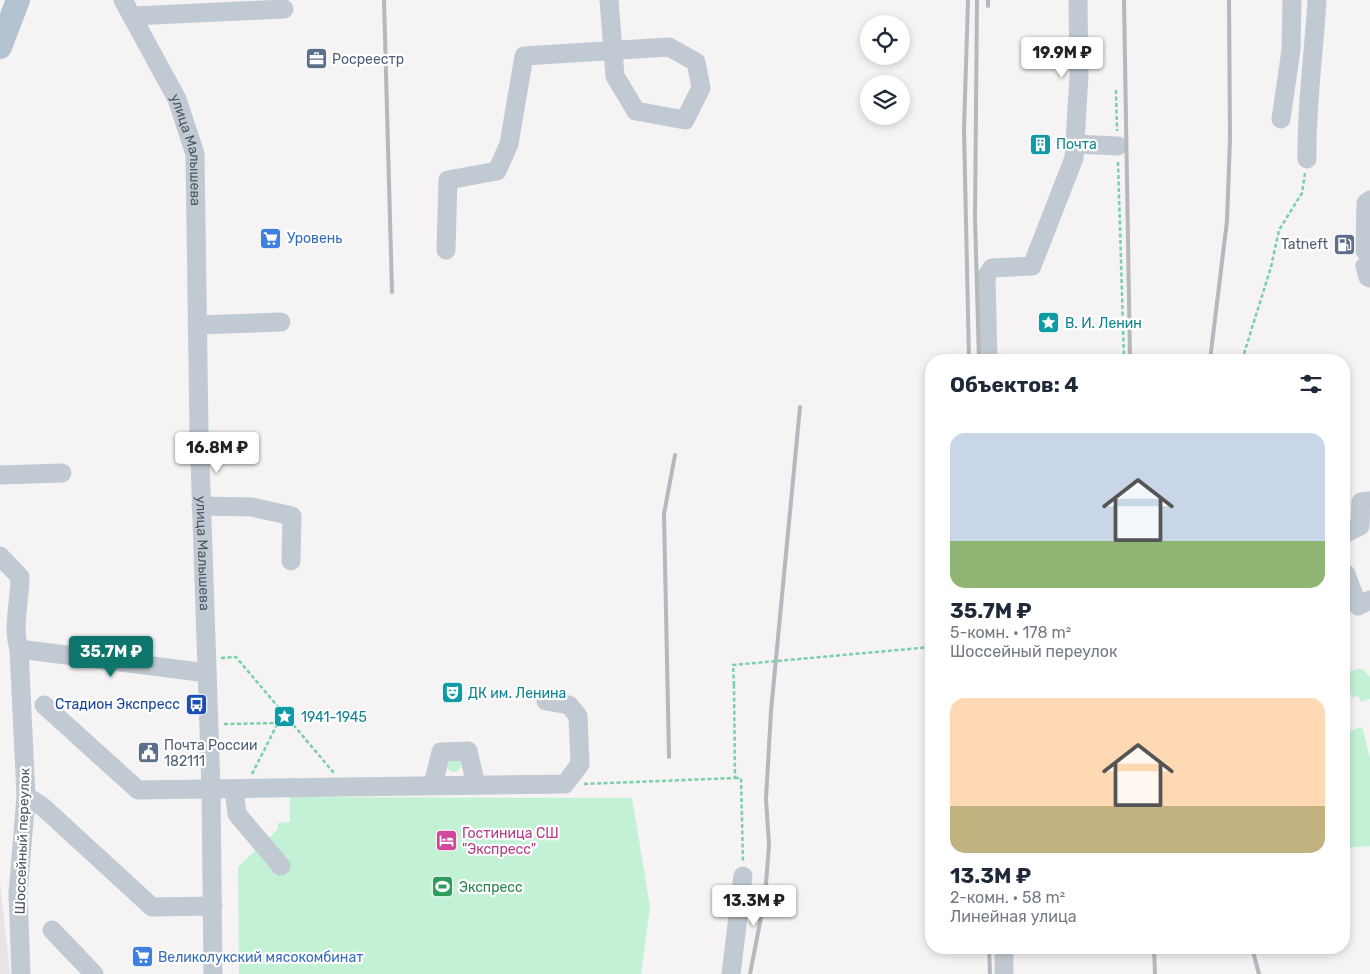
<!DOCTYPE html>
<html lang="ru">
<head>
<meta charset="utf-8">
<style>
  :root { --surface:#fff; --page:#f6f6f7; --text:#1f2937; --muted:#747a83; --accent:#0f766e }
  body { margin:0; font-family:Rubik,sans-serif; background:var(--page); color:var(--text); height:100vh; display:flex; flex-direction:column; font-size:19px; white-space:nowrap }
  * { box-sizing:border-box; margin:0 }
  p { font-size:16px; color:var(--muted) }
  .icon { flex:none; width:28px; height:28px; fill:none; stroke:currentColor; stroke-width:2; stroke-linecap:round; stroke-linejoin:round }
  .map { position:relative; flex:1; overflow:hidden }
  .details { position:absolute; left:925px; top:354px; width:425px; height:600px; display:flex; flex-direction:column; background:var(--surface); border-radius:20px; box-shadow:0 2px 8px #0003 }
  .details>* { flex:none }
  .controls { position:absolute; left:860px; top:15px; display:grid; gap:10px }
  .controls a { display:grid; place-items:center; width:50px; height:50px; border-radius:50%; background:var(--surface); box-shadow:0 2px 8px #0003; font-size:25px }
  .price { position:absolute; translate:-50% -42px; padding:0 11px; border-radius:5px; background:#fff; color:#222; font-size:16px; line-height:32px; filter:drop-shadow(0 1px 2px #0008) }
  .price::after { content:''; position:absolute; left:50%; top:30px; width:15px; height:11px; margin-left:-8px; background:inherit; clip-path:polygon(0 0,100% 0,50% 100%) }
  .price.on { background:var(--accent); color:#fff }
  ul { padding:0; list-style:none }
  li { display:grid; align-content:center; gap:10px; height:265px; padding:0 25px }
  li span { display:grid; place-items:center; height:155px; border-radius:15px; color:#555 }
  li>.icon { margin-inline-start:auto }
  span .icon { width:90px; height:90px; fill:#fffc; stroke-width:1 }
  li b { font-size:21px }
  h2 { display:flex; justify-content:space-between; align-items:center; height:60px; padding:0 25px; font-size:21px }
  .map>svg:first-child { display:block }
  .education { fill:#e6e4e5 }
  .green { fill:#c3f1d5 }
  .lines { fill:none; stroke-linecap:round; stroke-linejoin:round }
  .path { stroke:#7ad0a6; stroke-width:2.5; stroke-dasharray:4 2.5; stroke-linecap:butt }
  .minor { stroke:#c1cad2; stroke-width:19 }
  .major { stroke:#b3c2d1; stroke-width:24 }
  .rail { stroke:#b5b8bd; stroke-width:4 }
  .path-bridge { stroke:#7ad0a6; stroke-width:2.5; stroke-dasharray:4 2.5; stroke-linecap:butt }
  .labels { text-anchor:middle; stroke-width:4.5; stroke-linejoin:round; paint-order:stroke }
  .service-label { font-size:14px; fill:#4e5e75; stroke:#fff; text-anchor:start }
  .culture-label { font-size:14px; fill:#0d838f; stroke:#fff; text-anchor:start }
  .street-label { font-size:14px; fill:#4a5661; stroke:#fff }
  .shop-label { font-size:14px; fill:#366cbe; stroke:#fff; text-anchor:start }
  .transit-label { font-size:14px; fill:#164399; stroke:#fff; text-anchor:end }
  .hotel-label { font-size:14px; fill:#b23c85; stroke:#fff; text-anchor:start }
  .leisure-label { font-size:14px; fill:#27864d; stroke:#fff; text-anchor:start }
</style>
</head>
<body>
<div class="map">
<svg width="1370" height="974" viewBox="0 0 1370 974">
  <rect width="100%" height="100%" fill="#f5f3f3"/>
  <polygon class="education" points="0,881 10,974 0,974"/>
  <g class="green">
    <polygon points="1358,669 1363,669 1370,677 1370,699 1361,702 1358,695 1352,698 1348,685 1344,686 1344,673"/>
    <polygon points="1362,727 1370,759 1370,846 1344,848 1344,733"/>
    <circle cx="454" cy="765" r="7"/>
    <polygon points="290,797 632,798 650,907 641,974 239,974 238,867 278,829 278,823 290,822"/>
  </g>
  <g class="lines">
    <g class="path">
      <polyline points="1116,90 1117,131"/>
      <polyline points="1118,162 1124,360"/>
      <polyline points="1242,360 1271,267 1279,230 1302,193 1305,173"/>
      <polyline points="221,658 236,657 334,773"/>
      <polyline points="224,724 278,723"/>
      <polyline points="252,774 283,713"/>
      <polyline points="735,778 741,778 743,863"/>
      <polyline points="584,784 735,778 734,685"/>
    </g>
    <g class="minor">
      <path id="s1" d="M 123,0 L 177,99 L 195,154 L 199,431 L 211,789 L 213,974"/>
      <polyline points="133,16 284,9"/>
      <polyline points="1281,119 1291,50 1292,0"/>
      <polyline points="1075,144 1118,146"/>
      <path d="M 1307,159 C 1306,106 1314,53 1317,0"/>
      <polyline points="446,250 448,180 497,171 509,144 524,56 669,47 696,62 701,88 685,120 636,111 615,76 609,0"/>
      <polyline points="1365,251 1366,203 1370,200"/>
      <polyline points="1365,266 1368,277 1370,278"/>
      <polyline points="197,325 281,322"/>
      <polyline points="988,360 986,277 992,268 1032,266 1074,158 1079,76 1078,0"/>
      <polyline points="0,475 62,473"/>
      <polyline points="201,506 252,507 292,516 291,561"/>
      <polyline points="1344,534 1360,526 1361,502 1370,501"/>
      <path d="M 0,556 L 20,577 C 20,601 12,627 19,649 L 26,796 L 18,894 L 21,974"/>
      <polyline points="1344,575 1346,574 1358,606 1370,600"/>
      <polyline points="19,649 207,673"/>
      <polyline points="44,705 138,790 565,784 580,764 578,716 569,705 546,701"/>
      <polyline points="433,785 441,752 468,751 476,785"/>
      <polyline points="234,789 237,814 281,866"/>
      <polyline points="26,796 43,807 152,907 213,906"/>
      <polyline points="52,930 94,974"/>
      <polyline points="1004,948 1004,974"/>
      <polyline points="731,974 743,876"/>
    </g>
    <polyline class="major" points="0,47 18,0"/>
    <g class="rail">
      <polyline points="384,0 392,292"/>
      <polyline points="968,0 964,129 969,360"/>
      <polyline points="977,0 975,217 979,360"/>
      <polyline points="988,0 988,6"/>
      <polyline points="1124,0 1130,360"/>
      <polyline points="1210,360 1227,221 1230,139 1229,0"/>
      <polyline points="669,757 664,514 675,455"/>
      <polyline points="989,948 990,974"/>
      <polyline points="1154,948 1155,974"/>
      <polyline points="1252,948 1259,974"/>
      <polyline points="750,974 765,897 769,845 766,799 771,711 800,407"/>
    </g>
    <polyline class="path-bridge" points="734,685 733,665 931,647"/>
  </g>
  <defs>
    <symbol id="office-square" viewBox="-11 -11 22 22"><rect x="-9" y="-9" width="18" height="18" rx="4" fill="#5c6f8a" stroke="#fff"/><path d="M-6-3h4V-5.5h4V-3h4V5H-6ZM-1-4.5V-3h2v-1.5ZM-6 0V1H6V0Z" fill="#fff"/></symbol>
    <symbol id="building-square" viewBox="-11 -11 22 22"><rect x="-9" y="-9" width="18" height="18" rx="4" fill="#0f9aa8" stroke="#fff"/><path d="M-4-6H4V6H1V3H-1V6H-4ZM-2.5-4.3h1.7v1.8h-1.7ZM.8-4.3h1.7v1.8H.8ZM-2.5-1h1.7V.8h-1.7ZM.8-1h1.7V.8H.8Z" fill="#fff"/></symbol>
    <symbol id="supermarket-square" viewBox="-11 -11 22 22"><rect x="-9" y="-9" width="18" height="18" rx="4" fill="#3f7fe0" stroke="#fff"/><path d="M-6-5.5h2.5l.6 2H6L4.5 2H-2.5L-4.4-4H-6ZM-1.5 3.2a1.3 1.3 0 1 0 .1 0ZM3 3.2a1.3 1.3 0 1 0 .1 0Z" fill="#fff"/></symbol>
    <symbol id="fuel-square" viewBox="-11 -11 22 22"><rect x="-9" y="-9" width="18" height="18" rx="4" fill="#5c6f8a" stroke="#fff"/><path d="M-5.5-6h7V0h2V4h1.3V-2.5L3-4.5l.8-.8L6-3V5H2.5V1h-1V6h-7ZM-4.2-4.7v3.2H.2V-4.7Z" fill="#fff"/></symbol>
    <symbol id="sight-square" viewBox="-11 -11 22 22"><rect x="-9" y="-9" width="18" height="18" rx="4" fill="#0f9aa8" stroke="#fff"/><path d="M0-6L1.8-2.2L6-1.7L2.9 1.2L3.7 5.4L0 3.3L-3.7 5.4L-2.9 1.2L-6-1.7L-1.8-2.2Z" fill="#fff"/></symbol>
    <symbol id="theatre-square" viewBox="-11 -11 22 22"><rect x="-9" y="-9" width="18" height="18" rx="4" fill="#0f9aa8" stroke="#fff"/><path d="M-5-5.5Q0-4 5-5.5V0Q5 5 0 6Q-5 5-5 0ZM-3.3-2.5H-1v1.5H-3.3ZM1-2.5H3.3v1.5H1ZM-2.8 1Q0 5.5 2.8 1Z" fill="#fff"/></symbol>
    <symbol id="bus-square" viewBox="-11 -11 22 22"><rect x="-9" y="-9" width="18" height="18" rx="4" fill="#1a4fb4" stroke="#fff"/><path d="M-5-6H5V4H4V6H2V4H-2V6H-4V4H-5ZM-3.5-4V0h7V-4ZM-3.5 1.2v1.5H-2V1.2ZM2 1.2v1.5H3.5V1.2Z" fill="#fff"/></symbol>
    <symbol id="civic-square" viewBox="-11 -11 22 22"><rect x="-9" y="-9" width="18" height="18" rx="4" fill="#5c6f8a" stroke="#fff"/><path d="M-.6-6.5H3V-4.5H.6V-3L4-1V1h2V6H-6V1h2V-1L-.6-3ZM-1.2 2.5V6h2.4V2.5Z" fill="#fff"/></symbol>
    <symbol id="hotel-square" viewBox="-11 -11 22 22"><rect x="-9" y="-9" width="18" height="18" rx="4" fill="#d1479c" stroke="#fff"/><path d="M-6-4.5h1.5V1H6V5H4.5V3h-9V5H-6ZM-4 0a1.8 1.8 0 1 1 3.6 0ZM.5 0V-2.5h3Q6-2.5 6 0Z" fill="#fff"/></symbol>
    <symbol id="stadium-square" viewBox="-11 -11 22 22"><rect x="-9" y="-9" width="18" height="18" rx="4" fill="#2e9e5b" stroke="#fff"/><path d="M0-5a6.5 5 0 1 0 0 10a6.5 5 0 1 0 0-10ZM-3.5-1.8h7v3.6h-7Z" fill="#fff"/></symbol>
  </defs>
  <g fill-rule="evenodd">
    <use href="#office-square" x="304" y="46" width="25" height="25"/>
    <use href="#building-square" x="1028" y="132" width="25" height="25"/>
    <use href="#supermarket-square" x="258" y="226" width="25" height="25"/>
    <use href="#fuel-square" x="1332" y="232" width="25" height="25"/>
    <use href="#sight-square" x="1036" y="310" width="25" height="25"/>
    <use href="#theatre-square" x="440" y="680" width="25" height="25"/>
    <use href="#bus-square" x="184" y="692" width="25" height="25"/>
    <use href="#sight-square" x="272" y="704" width="25" height="25"/>
    <use href="#civic-square" x="136" y="740" width="25" height="25"/>
    <use href="#hotel-square" x="434" y="828" width="25" height="25"/>
    <use href="#stadium-square" x="430" y="874" width="25" height="25"/>
    <use href="#supermarket-square" x="130" y="944" width="25" height="25"/>
  </g>
  <g class="labels">
    <g class="service-label">
      <text x="332" y="64">Росреестр</text>
      <text x="1328" y="249" text-anchor="end">Tatneft</text>
      <text x="164" y="750">Почта России<tspan x="164" dy="16">182111</tspan></text>
    </g>
    <g class="culture-label">
      <text x="1056" y="149">Почта</text>
      <text x="1065" y="328">В. И. Ленин</text>
      <text x="468" y="698">ДК им. Ленина</text>
      <text x="301" y="722">1941-1945</text>
    </g>
    <g class="street-label">
      <text dy="5" stroke="none"><textPath href="#s1" startOffset="165">улица Малышева</textPath></text>
      <text dy="5" stroke="none"><textPath href="#s1" startOffset="570">улица Малышева</textPath></text>
      <text transform="translate(22 841) rotate(-88)" y="5">Шоссейный переулок</text>
    </g>
    <g class="shop-label">
      <text x="287" y="243">Уровень</text>
      <text x="158" y="962">Великолукский мясокомбинат</text>
    </g>
    <g class="transit-label">
      <text x="180" y="709">Стадион Экспресс</text>
    </g>
    <g class="hotel-label">
      <text x="462" y="838">Гостиница СШ<tspan x="462" dy="16">"Экспресс"</tspan></text>
    </g>
    <g class="leisure-label">
      <text x="459" y="892">Экспресс</text>
    </g>
  </g>
</svg>
<div class="controls">
<a><svg class="icon" aria-label="locate" viewBox="0 0 24 24"><circle cx="12" cy="12" r="6"/><path d="M12 2v4M12 18v4M2 12h4M18 12h4"/></svg></a>
<a><svg class="icon" aria-label="layers" viewBox="0 0 24 24"><path d="M12 4l9 5-9 5-9-5zM3 14l9 5 9-5"/></svg></a>
</div>
<b class="price" style="left:1062px;top:79px">19.9M ₽</b>
<b class="price" style="left:217px;top:474px">16.8M ₽</b>
<b class="price on" style="left:111px;top:678px">35.7M ₽</b>
<b class="price" style="left:754px;top:927px">13.3M ₽</b>
<section class="details">
<h2>Объектов: 4<svg class="icon" aria-label="filters" viewBox="0 0 24 24"><path d="M4 7h16M4 17h16"/><circle cx="9" cy="7" r="2"/><circle cx="15" cy="17" r="2"/></svg></h2>
<ul>
<li><span style="background:linear-gradient(#c9d6e8 70%,#8fb573 0)"><svg class="icon" aria-label="home" viewBox="0 0 24 24"><path d="M3 11l9-7 9 7M6 9v11h12V9"/></svg></span><div><b>35.7M ₽</b><p>5-комн. · 178 m²</p><p>Шоссейный переулок</p></div></li>
<li><span style="background:linear-gradient(#ffd9b3 70%,#c2b280 0)"><svg class="icon" aria-label="home" viewBox="0 0 24 24"><path d="M3 11l9-7 9 7M6 9v11h12V9"/></svg></span><div><b>13.3M ₽</b><p>2-комн. · 58 m²</p><p>Линейная улица</p></div></li>
</ul>
</section>
</div>
</body>
</html>
